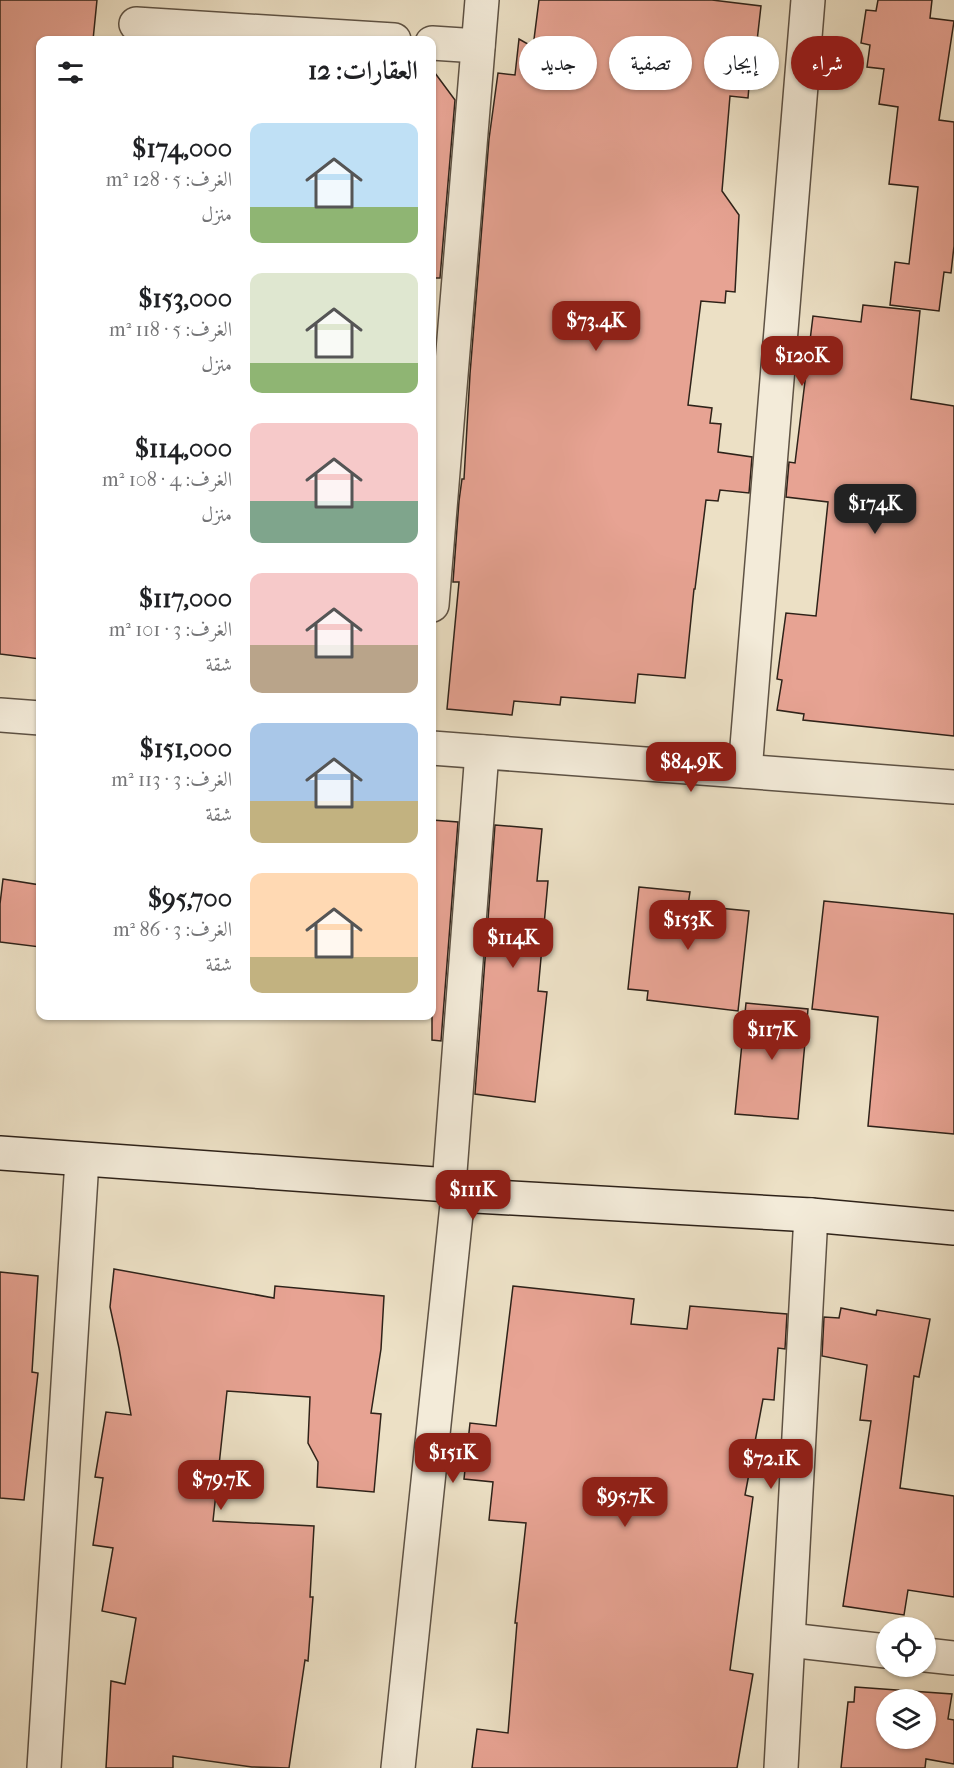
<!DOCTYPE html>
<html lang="ar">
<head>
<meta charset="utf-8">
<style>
  :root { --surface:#fff; --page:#f6f6f6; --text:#202124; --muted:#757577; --accent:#8f2418 }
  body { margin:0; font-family:"IM FELL French Canon",Amiri,serif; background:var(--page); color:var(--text); direction:rtl; height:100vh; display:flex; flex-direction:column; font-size:22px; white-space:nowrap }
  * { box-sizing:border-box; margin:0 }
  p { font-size:20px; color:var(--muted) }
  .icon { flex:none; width:33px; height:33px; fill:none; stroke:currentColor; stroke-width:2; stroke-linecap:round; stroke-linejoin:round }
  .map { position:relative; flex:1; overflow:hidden; direction:ltr }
  .side { position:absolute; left:36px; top:36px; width:400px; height:984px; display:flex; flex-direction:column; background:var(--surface); border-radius:12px; box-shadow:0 2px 4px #0004; direction:rtl }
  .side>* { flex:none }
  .hud { position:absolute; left:454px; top:36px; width:410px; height:54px; direction:rtl; display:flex; gap:12px }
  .tools { position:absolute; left:876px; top:1617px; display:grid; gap:12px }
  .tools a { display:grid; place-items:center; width:60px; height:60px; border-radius:50%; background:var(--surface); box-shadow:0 2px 4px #0004; font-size:30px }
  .price { position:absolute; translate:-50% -51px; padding:0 14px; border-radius:12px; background:var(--accent); color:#fff; font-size:20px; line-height:39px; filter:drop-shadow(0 2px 3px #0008) }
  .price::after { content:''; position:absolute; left:50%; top:36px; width:18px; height:14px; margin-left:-9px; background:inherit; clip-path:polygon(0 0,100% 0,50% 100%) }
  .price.on { background:#222; color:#fff }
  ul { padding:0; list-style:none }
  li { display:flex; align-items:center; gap:18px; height:150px; padding:0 18px }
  li span { display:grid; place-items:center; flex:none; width:168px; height:120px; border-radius:12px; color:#555 }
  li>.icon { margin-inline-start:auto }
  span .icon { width:72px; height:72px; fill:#fffc; stroke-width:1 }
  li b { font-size:26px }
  h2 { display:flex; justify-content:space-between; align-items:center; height:72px; padding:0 18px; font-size:26px }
  .tag { padding:0 21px; border-radius:27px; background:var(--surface); box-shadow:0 2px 4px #0004; font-size:21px; line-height:54px }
  .tag.on { background:var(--accent); color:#fff }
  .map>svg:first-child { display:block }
  .building { fill:#e7a393; stroke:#2e2219; stroke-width:1.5; fill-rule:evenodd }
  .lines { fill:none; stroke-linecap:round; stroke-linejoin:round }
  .street-casing { stroke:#5e5244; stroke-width:36 }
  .secondary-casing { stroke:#2e2219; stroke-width:36 }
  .street { stroke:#f3ebd9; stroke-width:33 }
  .secondary { stroke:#f3ebd9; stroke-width:33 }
</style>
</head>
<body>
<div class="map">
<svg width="954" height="1768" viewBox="0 0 954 1768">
  <rect width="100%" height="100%" fill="#ece0c5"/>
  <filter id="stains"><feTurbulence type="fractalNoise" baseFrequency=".00333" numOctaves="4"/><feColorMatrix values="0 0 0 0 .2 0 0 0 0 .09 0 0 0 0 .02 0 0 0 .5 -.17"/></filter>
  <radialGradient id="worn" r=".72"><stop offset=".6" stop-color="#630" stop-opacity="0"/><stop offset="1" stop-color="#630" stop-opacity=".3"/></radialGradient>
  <g class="building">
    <polygon points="0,0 97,0 93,40 40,40 40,659 0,654"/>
    <polygon points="539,0 712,0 761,6 757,41 753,40 748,98 730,96 722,191 739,215 735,292 726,291 725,303 701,301 688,405 712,408 710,423 721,424 718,452 752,457 749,493 720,490 718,501 706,500 695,589 694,589 685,678 638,674 635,703 561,697 560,705 514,701 512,715 447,709 459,582 453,582 459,501 462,479 464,479 470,374 489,139 498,73 515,75 519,39 533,47"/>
    <polygon points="878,0 932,0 930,18 954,21 939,120 954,122 954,246 951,273 944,272 939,311 890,305 895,262 909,264 918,187 889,184 898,107 879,104 884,69 867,67 870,45 861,43 866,10 876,11"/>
    <polygon points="432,69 455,100 440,278 432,278"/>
    <polygon points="863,305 920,311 911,399 954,406 954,736 803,720 804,714 777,710 782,680 777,679 786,613 816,616 828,502 786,497 789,462 795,463 813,316 861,322"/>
    <polygon points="432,820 458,822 441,1041 432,1040"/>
    <polygon points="495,825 542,829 537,881 548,881 538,991 547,992 535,1102 475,1094"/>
    <polygon points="3,879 40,885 40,947 0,942 0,904"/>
    <polygon points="639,887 690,892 688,905 749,911 738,1011 647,1000 648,991 628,989"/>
    <polygon points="824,901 954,914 954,1134 868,1126 878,1017 812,1009"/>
    <polygon points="746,1003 808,1009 798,1119 735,1114"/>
    <polygon points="114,1269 274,1298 275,1286 384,1296 381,1349 371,1413 381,1414 374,1492 317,1487 318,1462 308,1443 310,1397 227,1391 213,1521 314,1526 310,1597 313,1597 308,1661 305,1660 289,1768 252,1767 173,1756 173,1768 106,1768 111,1681 125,1684 136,1618 102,1611 113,1548 93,1545 103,1478 95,1477 106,1412 131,1415 119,1348 110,1307"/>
    <polygon points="0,1272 38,1276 32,1372 38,1373 24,1500 0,1498"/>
    <polygon points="513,1286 634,1299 631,1324 687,1329 690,1306 787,1314 785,1349 778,1348 774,1400 763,1399 745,1495 753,1497 730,1670 753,1674 737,1768 472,1768 477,1729 508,1733 517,1623 515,1623 526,1523 489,1520 493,1482 464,1479 470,1423 496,1426"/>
    <polygon points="841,1308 876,1315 877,1310 930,1319 919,1377 914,1376 900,1488 954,1496 954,1597 908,1590 904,1615 843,1606 871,1421 860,1420 867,1365 822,1356 824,1317 839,1318"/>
    <path d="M 855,1687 L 952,1694 L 948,1719 L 954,1720 L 954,1764 L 926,1759 L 925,1768 L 841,1768 L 848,1702 L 854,1702 ZM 886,1700 L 926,1700 L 926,1738 L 886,1738 Z"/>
  </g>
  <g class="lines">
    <defs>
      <g id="street">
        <polyline points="136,24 394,40"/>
        <polyline points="432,43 478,46"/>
        <polyline points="432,605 482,0"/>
        <polyline points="0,715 40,718"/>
        <polyline points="432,748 954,787"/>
        <polyline points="745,771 808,0"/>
        <polyline points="449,1185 482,752"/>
        <polyline points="789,1640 886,1651"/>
        <polyline points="926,1655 954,1658"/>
        <polyline points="44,1768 82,1160"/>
        <polyline points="398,1768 458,1195"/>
        <polyline points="781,1768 811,1215"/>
      </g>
      <polyline id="secondary" points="0,1153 449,1185 458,1195 811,1215 954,1228"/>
    </defs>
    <use href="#street" class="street-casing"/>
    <use href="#secondary" class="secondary-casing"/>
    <use href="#street" class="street"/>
    <use href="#secondary" class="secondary"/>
  </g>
  <rect width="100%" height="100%" filter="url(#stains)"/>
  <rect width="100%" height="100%" fill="url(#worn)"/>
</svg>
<div class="tools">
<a><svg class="icon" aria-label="locate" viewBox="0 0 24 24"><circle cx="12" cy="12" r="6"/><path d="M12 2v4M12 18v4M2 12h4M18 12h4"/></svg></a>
<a><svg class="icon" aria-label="layers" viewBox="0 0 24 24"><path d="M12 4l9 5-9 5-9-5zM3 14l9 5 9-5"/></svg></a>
</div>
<b class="price" style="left:596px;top:352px">$73.4K</b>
<b class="price" style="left:802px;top:387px">$120K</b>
<b class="price on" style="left:875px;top:535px">$174K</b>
<b class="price" style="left:691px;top:793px">$84.9K</b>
<b class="price" style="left:688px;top:951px">$153K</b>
<b class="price" style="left:513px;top:969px">$114K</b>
<b class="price" style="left:772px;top:1061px">$117K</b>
<b class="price" style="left:473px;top:1221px">$111K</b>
<b class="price" style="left:453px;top:1484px">$151K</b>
<b class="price" style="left:771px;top:1490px">$72.1K</b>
<b class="price" style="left:221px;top:1511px">$79.7K</b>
<b class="price" style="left:625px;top:1528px">$95.7K</b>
<div class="hud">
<a class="tag on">شراء</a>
<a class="tag">إيجار</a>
<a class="tag">تصفية</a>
<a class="tag">جديد</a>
</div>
<section class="side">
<h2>العقارات: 12<svg class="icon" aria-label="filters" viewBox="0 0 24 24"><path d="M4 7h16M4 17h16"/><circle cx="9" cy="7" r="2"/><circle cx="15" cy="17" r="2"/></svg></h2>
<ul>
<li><span style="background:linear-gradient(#bfe0f5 70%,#8fb573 0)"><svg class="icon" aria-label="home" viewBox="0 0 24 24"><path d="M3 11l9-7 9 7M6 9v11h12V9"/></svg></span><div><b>$174,000</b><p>الغرف: 5 · 128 m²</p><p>منزل</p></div></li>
<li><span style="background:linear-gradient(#dfe7d0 75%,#8fb573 0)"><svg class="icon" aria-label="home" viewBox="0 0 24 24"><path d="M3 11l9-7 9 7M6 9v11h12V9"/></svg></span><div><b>$153,000</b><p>الغرف: 5 · 118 m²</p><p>منزل</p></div></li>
<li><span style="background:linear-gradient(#f6c9c9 65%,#7fa58c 0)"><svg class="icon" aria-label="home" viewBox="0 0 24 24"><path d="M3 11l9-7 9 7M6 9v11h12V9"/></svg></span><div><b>$114,000</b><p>الغرف: 4 · 108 m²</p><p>منزل</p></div></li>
<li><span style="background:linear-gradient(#f6c9c9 60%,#b9a48a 0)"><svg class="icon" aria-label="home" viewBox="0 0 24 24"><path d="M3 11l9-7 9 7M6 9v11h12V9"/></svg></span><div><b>$117,000</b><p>الغرف: 3 · 101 m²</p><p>شقة</p></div></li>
<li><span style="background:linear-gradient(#a9c7e8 65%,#c2b280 0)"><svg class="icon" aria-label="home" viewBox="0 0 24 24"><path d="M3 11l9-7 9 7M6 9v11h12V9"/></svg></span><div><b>$151,000</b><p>الغرف: 3 · 113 m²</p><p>شقة</p></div></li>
<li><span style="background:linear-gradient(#ffd9b3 70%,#c2b280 0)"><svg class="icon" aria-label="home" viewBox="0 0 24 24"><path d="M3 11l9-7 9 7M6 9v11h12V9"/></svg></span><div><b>$95,700</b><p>الغرف: 3 · 86 m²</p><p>شقة</p></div></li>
</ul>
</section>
</div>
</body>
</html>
